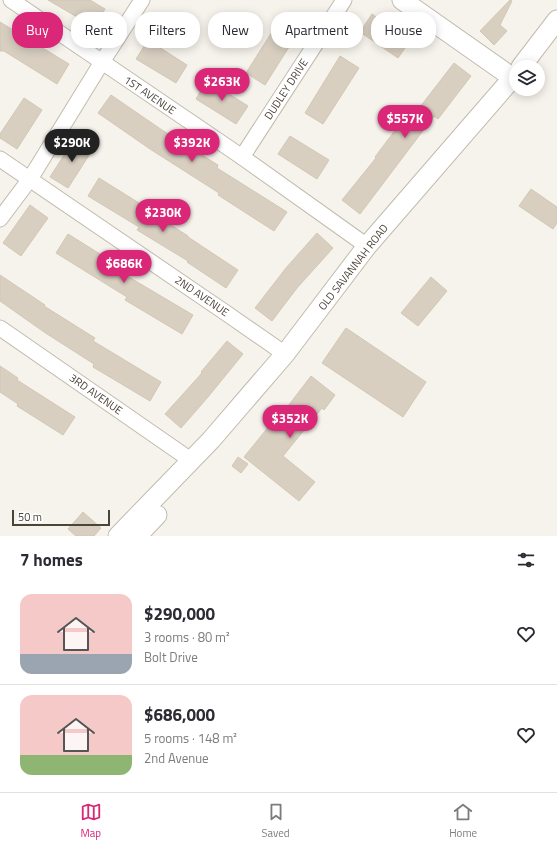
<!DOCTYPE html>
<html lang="en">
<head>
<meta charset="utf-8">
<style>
  :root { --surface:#fff; --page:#f7f7f7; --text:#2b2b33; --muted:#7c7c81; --line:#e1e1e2; --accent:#db2777 }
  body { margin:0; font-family:"Titillium Web",sans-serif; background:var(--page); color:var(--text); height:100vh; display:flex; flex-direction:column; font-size:15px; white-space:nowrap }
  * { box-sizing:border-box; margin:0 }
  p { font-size:13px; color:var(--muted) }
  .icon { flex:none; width:22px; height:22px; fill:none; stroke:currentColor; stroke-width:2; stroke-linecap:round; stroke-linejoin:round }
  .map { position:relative; height:536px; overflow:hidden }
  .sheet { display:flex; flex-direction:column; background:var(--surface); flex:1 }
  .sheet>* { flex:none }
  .banner { position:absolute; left:12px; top:12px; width:533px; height:36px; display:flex; gap:8px }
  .controls { position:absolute; left:509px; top:60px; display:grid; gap:8px }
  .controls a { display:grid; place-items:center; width:36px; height:36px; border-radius:50%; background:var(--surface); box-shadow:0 2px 10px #0003; font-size:20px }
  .scale { position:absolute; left:12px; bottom:10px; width:98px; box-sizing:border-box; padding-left:4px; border:2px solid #4b4439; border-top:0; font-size:11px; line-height:14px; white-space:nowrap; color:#4b4439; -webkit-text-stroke:3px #fff; paint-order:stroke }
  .price { position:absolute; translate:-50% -34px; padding:0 9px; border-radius:14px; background:var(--accent); color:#fff; font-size:13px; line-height:26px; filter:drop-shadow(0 1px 2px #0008) }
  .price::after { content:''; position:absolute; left:50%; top:24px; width:12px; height:9px; margin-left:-6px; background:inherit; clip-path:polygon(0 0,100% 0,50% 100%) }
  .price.current { background:#222; color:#fff }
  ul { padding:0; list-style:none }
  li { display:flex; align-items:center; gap:12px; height:100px; padding:0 20px }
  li+li { border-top:1px solid var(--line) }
  li span { display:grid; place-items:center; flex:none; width:112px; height:80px; border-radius:12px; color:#555 }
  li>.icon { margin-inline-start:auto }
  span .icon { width:48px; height:48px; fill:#fffc; stroke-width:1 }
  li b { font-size:17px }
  h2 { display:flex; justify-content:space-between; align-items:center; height:48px; padding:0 20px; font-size:17px }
  .tag { padding:0 14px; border-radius:16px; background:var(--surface); box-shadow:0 2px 10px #0003; font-size:14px; line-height:36px }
  .tag.current { background:var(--accent); color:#fff }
  .dock { display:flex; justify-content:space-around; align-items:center; height:56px; border-top:1px solid var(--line); background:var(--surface); font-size:11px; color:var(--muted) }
  .dock a { display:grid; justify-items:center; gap:2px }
  .dock .current { color:var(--accent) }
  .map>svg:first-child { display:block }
  .building { fill:#d8cfc1; stroke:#d3c7b4 }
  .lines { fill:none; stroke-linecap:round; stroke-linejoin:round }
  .minor-casing { stroke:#c2bbae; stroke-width:17 }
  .tertiary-casing { stroke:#c2bbae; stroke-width:21 }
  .minor { stroke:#fff; stroke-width:15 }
  .tertiary { stroke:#fff; stroke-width:19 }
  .labels { text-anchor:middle; stroke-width:3; stroke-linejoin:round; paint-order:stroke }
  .street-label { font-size:11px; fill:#4b4439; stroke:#fff }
</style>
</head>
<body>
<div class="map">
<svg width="557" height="536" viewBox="0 0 557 536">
  <rect width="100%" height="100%" fill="#f6f3ec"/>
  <g class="building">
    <polygon points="48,0 90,0 105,9 94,27"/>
    <polygon points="510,0 512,1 500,25 507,31 494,45 480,31"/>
    <polygon points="372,14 410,41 398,58 360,32"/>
    <polygon points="282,16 301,28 265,85 246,73"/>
    <polygon points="0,22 69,64 57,84 4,51 0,51"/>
    <polygon points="148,40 187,65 176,83 136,59"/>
    <polygon points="340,56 359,68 323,124 305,113"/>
    <polygon points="454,63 471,76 438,119 434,116 360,214 342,200 376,158 375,157 408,113 413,116"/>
    <polygon points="207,80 248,106 236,124 196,99"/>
    <polygon points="111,95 162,130 218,165 217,168 287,212 274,231 218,195 219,193 150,149 98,113"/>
    <polygon points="24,98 42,110 17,149 0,138 0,134"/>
    <polygon points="290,136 329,160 317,179 278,154"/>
    <polygon points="75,138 93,149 68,188 50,177"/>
    <polygon points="99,178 139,203 138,204 188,236 188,237 238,270 226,288 187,262 188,261 137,230 139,227 88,196"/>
    <polygon points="531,189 557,207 557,223 553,229 519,206"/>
    <polygon points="30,205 48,218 21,256 3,243"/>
    <polygon points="317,233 333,248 297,288 272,321 255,308 286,268"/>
    <polygon points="68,234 124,269 122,273 193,315 182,334 125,300 127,297 56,253"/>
    <polygon points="0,275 45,305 44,306 95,338 93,341 161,382 150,401 93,367 94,364 44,332 0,301"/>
    <polygon points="431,277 447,291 418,326 401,313"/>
    <polygon points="346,328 426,382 403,417 322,363"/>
    <polygon points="227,341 243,354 208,397 181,428 165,414 202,373 201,372"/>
    <polygon points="0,366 18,378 17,380 75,417 63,435 17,406 18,404 0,392"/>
    <polygon points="311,376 335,395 324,410 322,408 283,456 315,482 299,501 244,457 270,425 272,427"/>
    <polygon points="238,457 248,464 241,473 232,466"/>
    <polygon points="83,512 101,528 94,536 76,536 68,529"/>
  </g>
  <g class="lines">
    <defs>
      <g id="minor">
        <polyline points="11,0 242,157 367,246"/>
        <polyline points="242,157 344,0"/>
        <polyline points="0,159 226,313 285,354"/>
        <polyline points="0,219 30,179 102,62 142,0"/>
        <polyline points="0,328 192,461"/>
      </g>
      <g id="tertiary">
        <polyline points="402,0 513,78"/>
        <polyline points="521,67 557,20"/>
        <polyline points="118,536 211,440 285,354 367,246 516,74"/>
        <polyline points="137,536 157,515"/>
      </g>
    </defs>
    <use href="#minor" class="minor-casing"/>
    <use href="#tertiary" class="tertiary-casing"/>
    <use href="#minor" class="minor"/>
    <use href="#tertiary" class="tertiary"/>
  </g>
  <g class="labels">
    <g class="street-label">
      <text transform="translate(286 89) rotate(-57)" y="4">DUDLEY DRIVE</text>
      <text transform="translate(150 95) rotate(34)" y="4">1ST AVENUE</text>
      <text transform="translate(353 267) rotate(-52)" y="4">OLD SAVANNAH ROAD</text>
      <text transform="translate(202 296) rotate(34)" y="4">2ND AVENUE</text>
      <text transform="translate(96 394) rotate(35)" y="4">3RD AVENUE</text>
    </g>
  </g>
</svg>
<div class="controls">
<a><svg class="icon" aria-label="layers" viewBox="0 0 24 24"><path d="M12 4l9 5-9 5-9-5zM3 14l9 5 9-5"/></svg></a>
</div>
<div class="scale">50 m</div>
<b class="price" style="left:222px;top:102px">$263K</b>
<b class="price" style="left:405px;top:139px">$557K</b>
<b class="price current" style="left:72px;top:163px">$290K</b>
<b class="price" style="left:192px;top:163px">$392K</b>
<b class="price" style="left:163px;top:233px">$230K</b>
<b class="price" style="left:124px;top:284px">$686K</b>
<b class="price" style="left:290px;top:439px">$352K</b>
<div class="banner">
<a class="tag current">Buy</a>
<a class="tag">Rent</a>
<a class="tag">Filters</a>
<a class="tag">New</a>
<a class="tag">Apartment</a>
<a class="tag">House</a>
</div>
</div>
<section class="sheet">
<h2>7 homes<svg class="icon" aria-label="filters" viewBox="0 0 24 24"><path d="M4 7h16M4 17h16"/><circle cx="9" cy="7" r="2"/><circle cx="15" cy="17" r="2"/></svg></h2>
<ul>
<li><span style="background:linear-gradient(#f6c9c9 75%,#9aa5b1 0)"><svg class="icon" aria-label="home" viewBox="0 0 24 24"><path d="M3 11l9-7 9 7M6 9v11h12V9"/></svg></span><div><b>$290,000</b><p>3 rooms · 80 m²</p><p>Bolt Drive</p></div><svg class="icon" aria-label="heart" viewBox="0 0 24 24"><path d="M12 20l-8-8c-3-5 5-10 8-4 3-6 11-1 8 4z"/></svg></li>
<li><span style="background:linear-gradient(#f6c9c9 75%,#8fb573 0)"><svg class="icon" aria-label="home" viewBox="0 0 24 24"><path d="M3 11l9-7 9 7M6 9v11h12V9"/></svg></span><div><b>$686,000</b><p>5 rooms · 148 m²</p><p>2nd Avenue</p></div><svg class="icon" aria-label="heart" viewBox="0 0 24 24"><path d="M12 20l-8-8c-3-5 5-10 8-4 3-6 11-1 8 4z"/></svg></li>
</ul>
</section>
<nav class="dock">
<a class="current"><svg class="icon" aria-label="map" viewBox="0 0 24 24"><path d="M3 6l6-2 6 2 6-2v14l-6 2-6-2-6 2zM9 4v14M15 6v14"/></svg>Map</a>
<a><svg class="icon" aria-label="saved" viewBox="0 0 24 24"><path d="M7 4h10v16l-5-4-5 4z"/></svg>Saved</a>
<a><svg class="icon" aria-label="home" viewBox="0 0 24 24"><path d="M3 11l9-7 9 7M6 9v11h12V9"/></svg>Home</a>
</nav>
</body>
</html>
